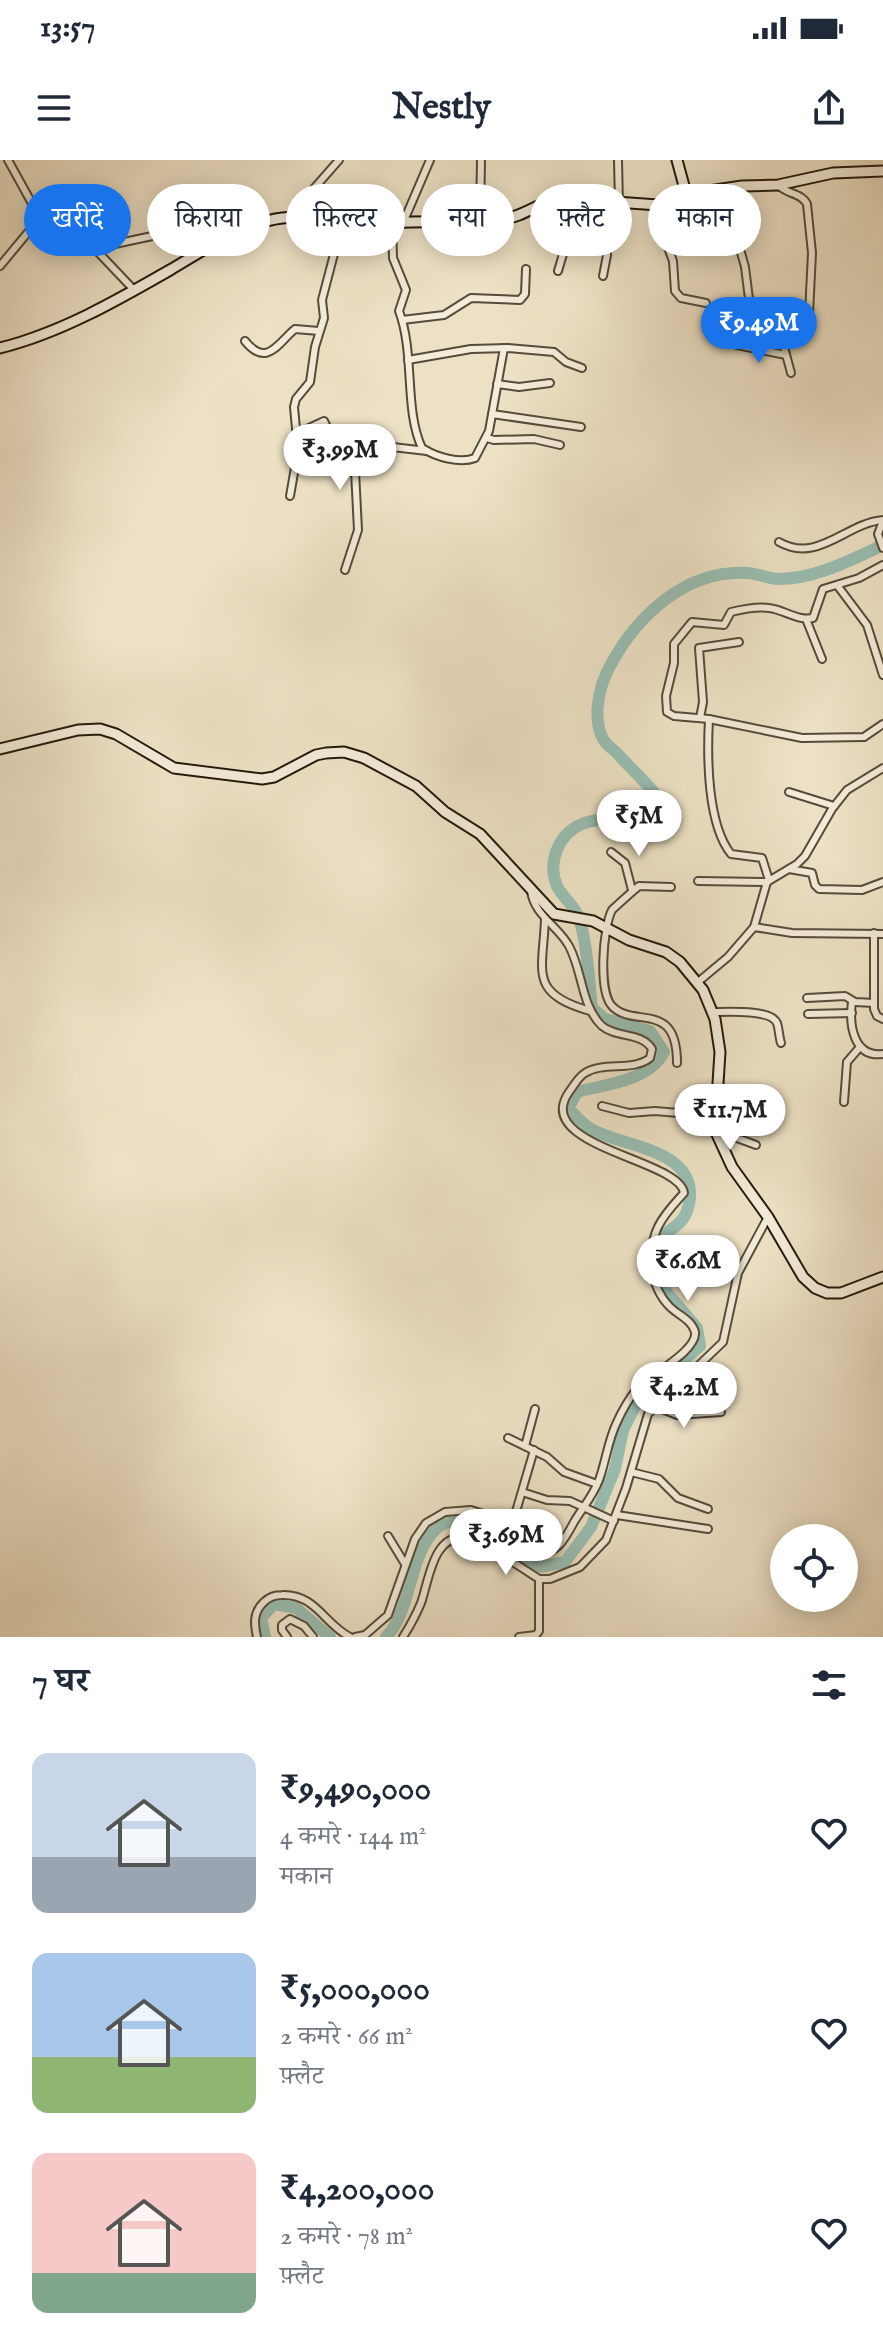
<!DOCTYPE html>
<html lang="hi">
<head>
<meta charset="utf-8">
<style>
  :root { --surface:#fff; --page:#f6f6f7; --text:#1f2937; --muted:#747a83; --accent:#1a73e8 }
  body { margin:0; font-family:"IM FELL English","Noto Serif Devanagari",serif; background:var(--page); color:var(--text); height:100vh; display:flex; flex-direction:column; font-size:30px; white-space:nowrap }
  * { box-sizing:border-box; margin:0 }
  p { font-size:26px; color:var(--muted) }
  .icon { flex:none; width:44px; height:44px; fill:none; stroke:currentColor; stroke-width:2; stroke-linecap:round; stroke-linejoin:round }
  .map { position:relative; height:1477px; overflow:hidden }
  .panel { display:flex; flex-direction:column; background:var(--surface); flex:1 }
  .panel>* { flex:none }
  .top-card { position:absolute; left:24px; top:24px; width:836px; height:72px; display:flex; gap:16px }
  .tools { position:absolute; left:770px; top:1364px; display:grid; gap:16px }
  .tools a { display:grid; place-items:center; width:88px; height:88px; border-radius:50%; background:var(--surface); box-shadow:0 4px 20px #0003; font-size:40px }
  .price { position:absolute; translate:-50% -68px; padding:0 18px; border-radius:28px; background:#fff; color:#222; font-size:26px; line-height:52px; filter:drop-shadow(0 2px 4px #0008) }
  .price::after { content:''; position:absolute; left:50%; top:48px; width:24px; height:18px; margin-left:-12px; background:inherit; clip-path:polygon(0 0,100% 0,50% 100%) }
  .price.current { background:var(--accent); color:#fff }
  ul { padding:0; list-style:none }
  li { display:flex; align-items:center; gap:24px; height:200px; padding:0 32px }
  li span { display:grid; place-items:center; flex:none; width:224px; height:160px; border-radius:16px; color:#555 }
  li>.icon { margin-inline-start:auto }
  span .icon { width:96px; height:96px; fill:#fffc; stroke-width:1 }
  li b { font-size:34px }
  h2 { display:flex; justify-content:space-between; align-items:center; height:96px; padding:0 32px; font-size:34px }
  .tag { padding:0 28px; border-radius:36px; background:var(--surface); box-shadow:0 4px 20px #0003; font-size:28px; line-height:72px }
  .tag.current { background:var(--accent); color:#fff }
  .status { display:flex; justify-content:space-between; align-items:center; height:56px; padding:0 40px; background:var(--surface); direction:ltr }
  .status svg { height:22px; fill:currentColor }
  header { display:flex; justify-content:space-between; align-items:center; height:104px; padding:0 32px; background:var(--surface); font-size:36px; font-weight:700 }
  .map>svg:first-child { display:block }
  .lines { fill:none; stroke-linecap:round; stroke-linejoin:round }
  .river { stroke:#99beb2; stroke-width:12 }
  .street-casing { stroke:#564b3a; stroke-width:10 }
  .secondary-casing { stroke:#24190b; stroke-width:13 }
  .street { stroke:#f3ecd9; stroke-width:6 }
  .secondary { stroke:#f3ecd9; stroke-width:9 }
</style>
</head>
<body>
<div class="status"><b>13:57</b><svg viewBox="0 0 49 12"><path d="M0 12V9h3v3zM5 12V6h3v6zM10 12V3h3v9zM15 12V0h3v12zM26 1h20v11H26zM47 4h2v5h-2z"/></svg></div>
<header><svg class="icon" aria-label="menu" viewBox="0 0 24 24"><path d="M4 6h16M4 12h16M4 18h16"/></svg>Nestly<svg class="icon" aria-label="share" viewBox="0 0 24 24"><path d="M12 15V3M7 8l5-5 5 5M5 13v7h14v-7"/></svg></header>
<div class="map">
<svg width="883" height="1477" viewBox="0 0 883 1477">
  <rect width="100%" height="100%" fill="#ede1c5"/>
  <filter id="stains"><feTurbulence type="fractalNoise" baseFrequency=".0025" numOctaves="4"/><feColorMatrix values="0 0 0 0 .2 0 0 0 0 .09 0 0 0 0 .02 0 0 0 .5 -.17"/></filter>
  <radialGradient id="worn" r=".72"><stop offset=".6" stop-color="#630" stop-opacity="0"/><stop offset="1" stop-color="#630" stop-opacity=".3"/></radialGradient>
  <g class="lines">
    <g class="river">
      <polyline points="265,1477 261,1458 274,1444 296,1448 330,1477"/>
      <path d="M 386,1477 C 413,1449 408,1394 437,1368 C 441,1364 449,1362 454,1359 C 485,1372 511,1391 540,1407 L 565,1402 L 591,1367 L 615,1309 L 623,1270 L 638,1240 L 700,1186 L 697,1168 L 660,1124 L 664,1075 C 680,1063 688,1059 690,1037 C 693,988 622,987 591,969 C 582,964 575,955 568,948 L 577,932 C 606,924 648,922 664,892 L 650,871 L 605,859 L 592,848 C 589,822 587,779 578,756 C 574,745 562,737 557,726 C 547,703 558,674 582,664 C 605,654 631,666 655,657 L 662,642 C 648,624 631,609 616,592 C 612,589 606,584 603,579 C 592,558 599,527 609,508 C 636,456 686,409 748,413 C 758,414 768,418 778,419 C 815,419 851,400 883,385"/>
    </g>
    <defs>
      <g id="street">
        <polyline points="8,0 40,58"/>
        <polyline points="618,0 619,44"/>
        <path d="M 778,25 C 786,34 802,33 807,44 L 812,93 L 809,154"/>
        <polyline points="742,26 740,38 732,54 730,71 740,89 745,107 749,139 777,161 791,213"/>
        <polyline points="702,32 734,50"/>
        <polyline points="665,44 669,70 667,85 673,101 675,131 681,138 706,143"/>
        <polyline points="288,58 339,0"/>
        <polyline points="480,58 481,0"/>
        <path d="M 392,63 L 393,98 L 406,130 L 399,151 C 415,193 404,250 422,288 C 436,297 460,304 475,298 L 489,271 L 504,188"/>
        <polyline points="403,63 430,0"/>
        <polyline points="96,88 157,75"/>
        <polyline points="0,106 44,53 52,48 58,50 135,131"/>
        <polyline points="558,111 566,84 566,70 574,60 578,39"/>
        <polyline points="603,116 607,95 606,43"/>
        <polyline points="402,160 444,155 471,138 520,140 525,134 526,109"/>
        <path d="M 245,181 C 267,208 278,183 295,169 L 319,171"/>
        <polyline points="737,185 786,195"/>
        <polyline points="408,200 471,189 508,188 554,192 566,202 582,208"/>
        <polyline points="497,224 519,227 550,223"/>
        <polyline points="492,254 581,267"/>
        <polyline points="296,274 324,261 334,281 347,294 355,311 358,370 345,410"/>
        <polyline points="487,278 494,280 534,279 560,285"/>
        <polyline points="375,285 427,291"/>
        <polyline points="297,293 339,285"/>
        <polyline points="290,336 298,290 294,247 296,239 310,222 315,187 324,158 322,140 334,94 328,89 304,83 296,58"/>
        <polyline points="883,361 878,374 883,388"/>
        <path d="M 779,382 C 818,404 846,363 883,360"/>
        <path d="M 883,405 L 859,418 L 823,429 L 813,458 C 797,461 785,450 769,448 C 757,446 743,449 731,452 L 724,465 L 692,462 L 674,484 L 674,503 L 666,536 L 667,552 L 674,556 L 709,559 L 802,578 L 864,577 L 883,564"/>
        <polyline points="837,425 867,465 883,515"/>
        <polyline points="806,459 822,499"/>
        <polyline points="700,558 703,542 699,488 739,482"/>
        <path d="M 709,559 C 707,596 707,664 731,694 L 762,698 L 769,720"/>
        <polyline points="789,632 834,646"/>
        <polyline points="611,692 625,703 632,730"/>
        <polyline points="789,709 812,713 815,725 819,729 862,730 883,722"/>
        <polyline points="698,721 767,722"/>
        <path d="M 671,727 L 639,726 C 636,728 614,748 612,750 C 603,767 598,831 612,846 C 633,869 677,839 677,903"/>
        <path d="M 545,759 C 543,812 528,833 590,851"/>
        <polyline points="754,767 792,773 883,774"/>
        <polyline points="874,773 874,849 877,856 883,859"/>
        <polyline points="698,822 728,797 754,767 767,722 797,704 805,696 832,649 847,630 883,608"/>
        <polyline points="807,838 845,836 855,842 874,843"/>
        <path d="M 852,842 C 849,864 853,898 883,894"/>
        <path d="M 713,852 C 727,852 771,849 777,863 C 779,869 779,877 781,883"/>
        <polyline points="808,854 852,853"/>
        <polyline points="844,942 847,902 860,887"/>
        <polyline points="602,946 629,953 655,951 714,956"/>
        <polyline points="715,970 756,985"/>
        <polyline points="655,1246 677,1255 721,1252"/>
        <polyline points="508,1278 547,1297 564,1312 597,1324"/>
        <polyline points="525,1286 535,1249"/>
        <polyline points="631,1312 659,1319 678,1338 708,1349"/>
        <polyline points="522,1332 547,1340 570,1341 614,1361"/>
        <polyline points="617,1355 708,1369"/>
        <polyline points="510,1372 534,1290"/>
        <polyline points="388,1376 405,1404"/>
        <path d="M 257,1477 C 254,1464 253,1452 264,1442 C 269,1437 275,1435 282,1435 C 316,1434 324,1464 350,1477"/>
        <polyline points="287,1477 282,1470 282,1465 290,1459 304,1466 313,1477"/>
        <path d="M 355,1477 L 365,1475 L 388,1455 L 415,1379 L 426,1363 L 445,1352 L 471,1350 L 492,1357 L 535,1394 C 557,1395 565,1379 574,1362 C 583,1347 593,1336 599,1320 C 606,1301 608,1280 617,1262 C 622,1251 628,1240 636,1230 C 648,1216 698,1191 695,1172 C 692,1160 678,1155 670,1147 C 650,1127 646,1092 658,1067 C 664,1054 675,1043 684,1033 C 680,999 531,987 569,932 C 574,926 578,917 585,913 C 604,901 632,912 650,898 L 652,889 C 642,872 616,878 602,866 C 581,846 583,812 569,786 C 558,766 534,755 531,731"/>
        <path d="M 403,1477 C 410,1466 416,1455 421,1443 C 429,1421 433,1371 468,1378 C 485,1382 523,1409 539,1419 L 550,1419 L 580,1407 L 606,1380 L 626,1328 L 648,1254 L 723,1182 L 738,1113 L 768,1057"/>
        <polyline points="519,1477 536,1475 539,1471 539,1419"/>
      </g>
      <g id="secondary">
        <polyline points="677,0 687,37"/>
        <path d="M 0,188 C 60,173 116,141 170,110 C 201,92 232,70 267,61 C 299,52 337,61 370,62 C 414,63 459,61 503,59 C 524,57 539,42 559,38 L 658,45 L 702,32 L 742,26 L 778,25 L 833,13 L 883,11"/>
        <polyline points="0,589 78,570 100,569 116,574 174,608 262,619 274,617 316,595 326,593 344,592 364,598 416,626 445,652 480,674 554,754 593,761 629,780 666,792 680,802 703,830 715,859 720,892 715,970 732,1007 768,1057 803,1117 815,1128 827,1133 841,1133 883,1117"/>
      </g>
    </defs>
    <use href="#street" class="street-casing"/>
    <use href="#secondary" class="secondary-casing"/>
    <use href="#street" class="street"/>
    <use href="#secondary" class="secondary"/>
  </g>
  <rect width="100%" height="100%" filter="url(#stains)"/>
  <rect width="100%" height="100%" fill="url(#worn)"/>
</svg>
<div class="tools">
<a><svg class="icon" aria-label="locate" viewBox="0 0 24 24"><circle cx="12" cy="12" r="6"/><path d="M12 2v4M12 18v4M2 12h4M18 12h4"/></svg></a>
</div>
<b class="price current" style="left:759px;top:205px">₹9.49M</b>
<b class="price" style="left:340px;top:332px">₹3.99M</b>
<b class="price" style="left:639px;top:698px">₹5M</b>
<b class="price" style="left:730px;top:992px">₹11.7M</b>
<b class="price" style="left:688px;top:1143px">₹6.6M</b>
<b class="price" style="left:684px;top:1270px">₹4.2M</b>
<b class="price" style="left:506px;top:1417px">₹3.69M</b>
<div class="top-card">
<a class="tag current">खरीदें</a>
<a class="tag">किराया</a>
<a class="tag">फ़िल्टर</a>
<a class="tag">नया</a>
<a class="tag">फ़्लैट</a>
<a class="tag">मकान</a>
</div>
</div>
<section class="panel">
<h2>7 घर<svg class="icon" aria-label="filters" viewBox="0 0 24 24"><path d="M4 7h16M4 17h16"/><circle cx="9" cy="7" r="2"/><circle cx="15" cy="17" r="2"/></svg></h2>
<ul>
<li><span style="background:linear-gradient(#c9d6e8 65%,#9aa5b1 0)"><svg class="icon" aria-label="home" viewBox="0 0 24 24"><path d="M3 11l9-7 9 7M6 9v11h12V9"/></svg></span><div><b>₹9,490,000</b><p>4 कमरे · 144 m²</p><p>मकान</p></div><svg class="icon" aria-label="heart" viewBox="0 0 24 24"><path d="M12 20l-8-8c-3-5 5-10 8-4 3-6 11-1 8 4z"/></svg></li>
<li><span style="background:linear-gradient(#a9c7e8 65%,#8fb573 0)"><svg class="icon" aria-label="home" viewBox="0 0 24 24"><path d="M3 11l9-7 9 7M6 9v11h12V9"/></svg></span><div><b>₹5,000,000</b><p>2 कमरे · 66 m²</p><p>फ़्लैट</p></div><svg class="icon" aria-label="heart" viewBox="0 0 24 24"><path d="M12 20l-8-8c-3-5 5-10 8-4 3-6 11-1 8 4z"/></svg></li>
<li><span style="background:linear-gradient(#f6c9c9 75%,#7fa58c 0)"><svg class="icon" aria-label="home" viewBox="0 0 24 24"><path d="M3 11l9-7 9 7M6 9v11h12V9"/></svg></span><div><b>₹4,200,000</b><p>2 कमरे · 78 m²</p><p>फ़्लैट</p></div><svg class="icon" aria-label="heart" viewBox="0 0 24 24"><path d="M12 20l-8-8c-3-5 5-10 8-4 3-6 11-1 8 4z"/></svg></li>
</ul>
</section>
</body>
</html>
